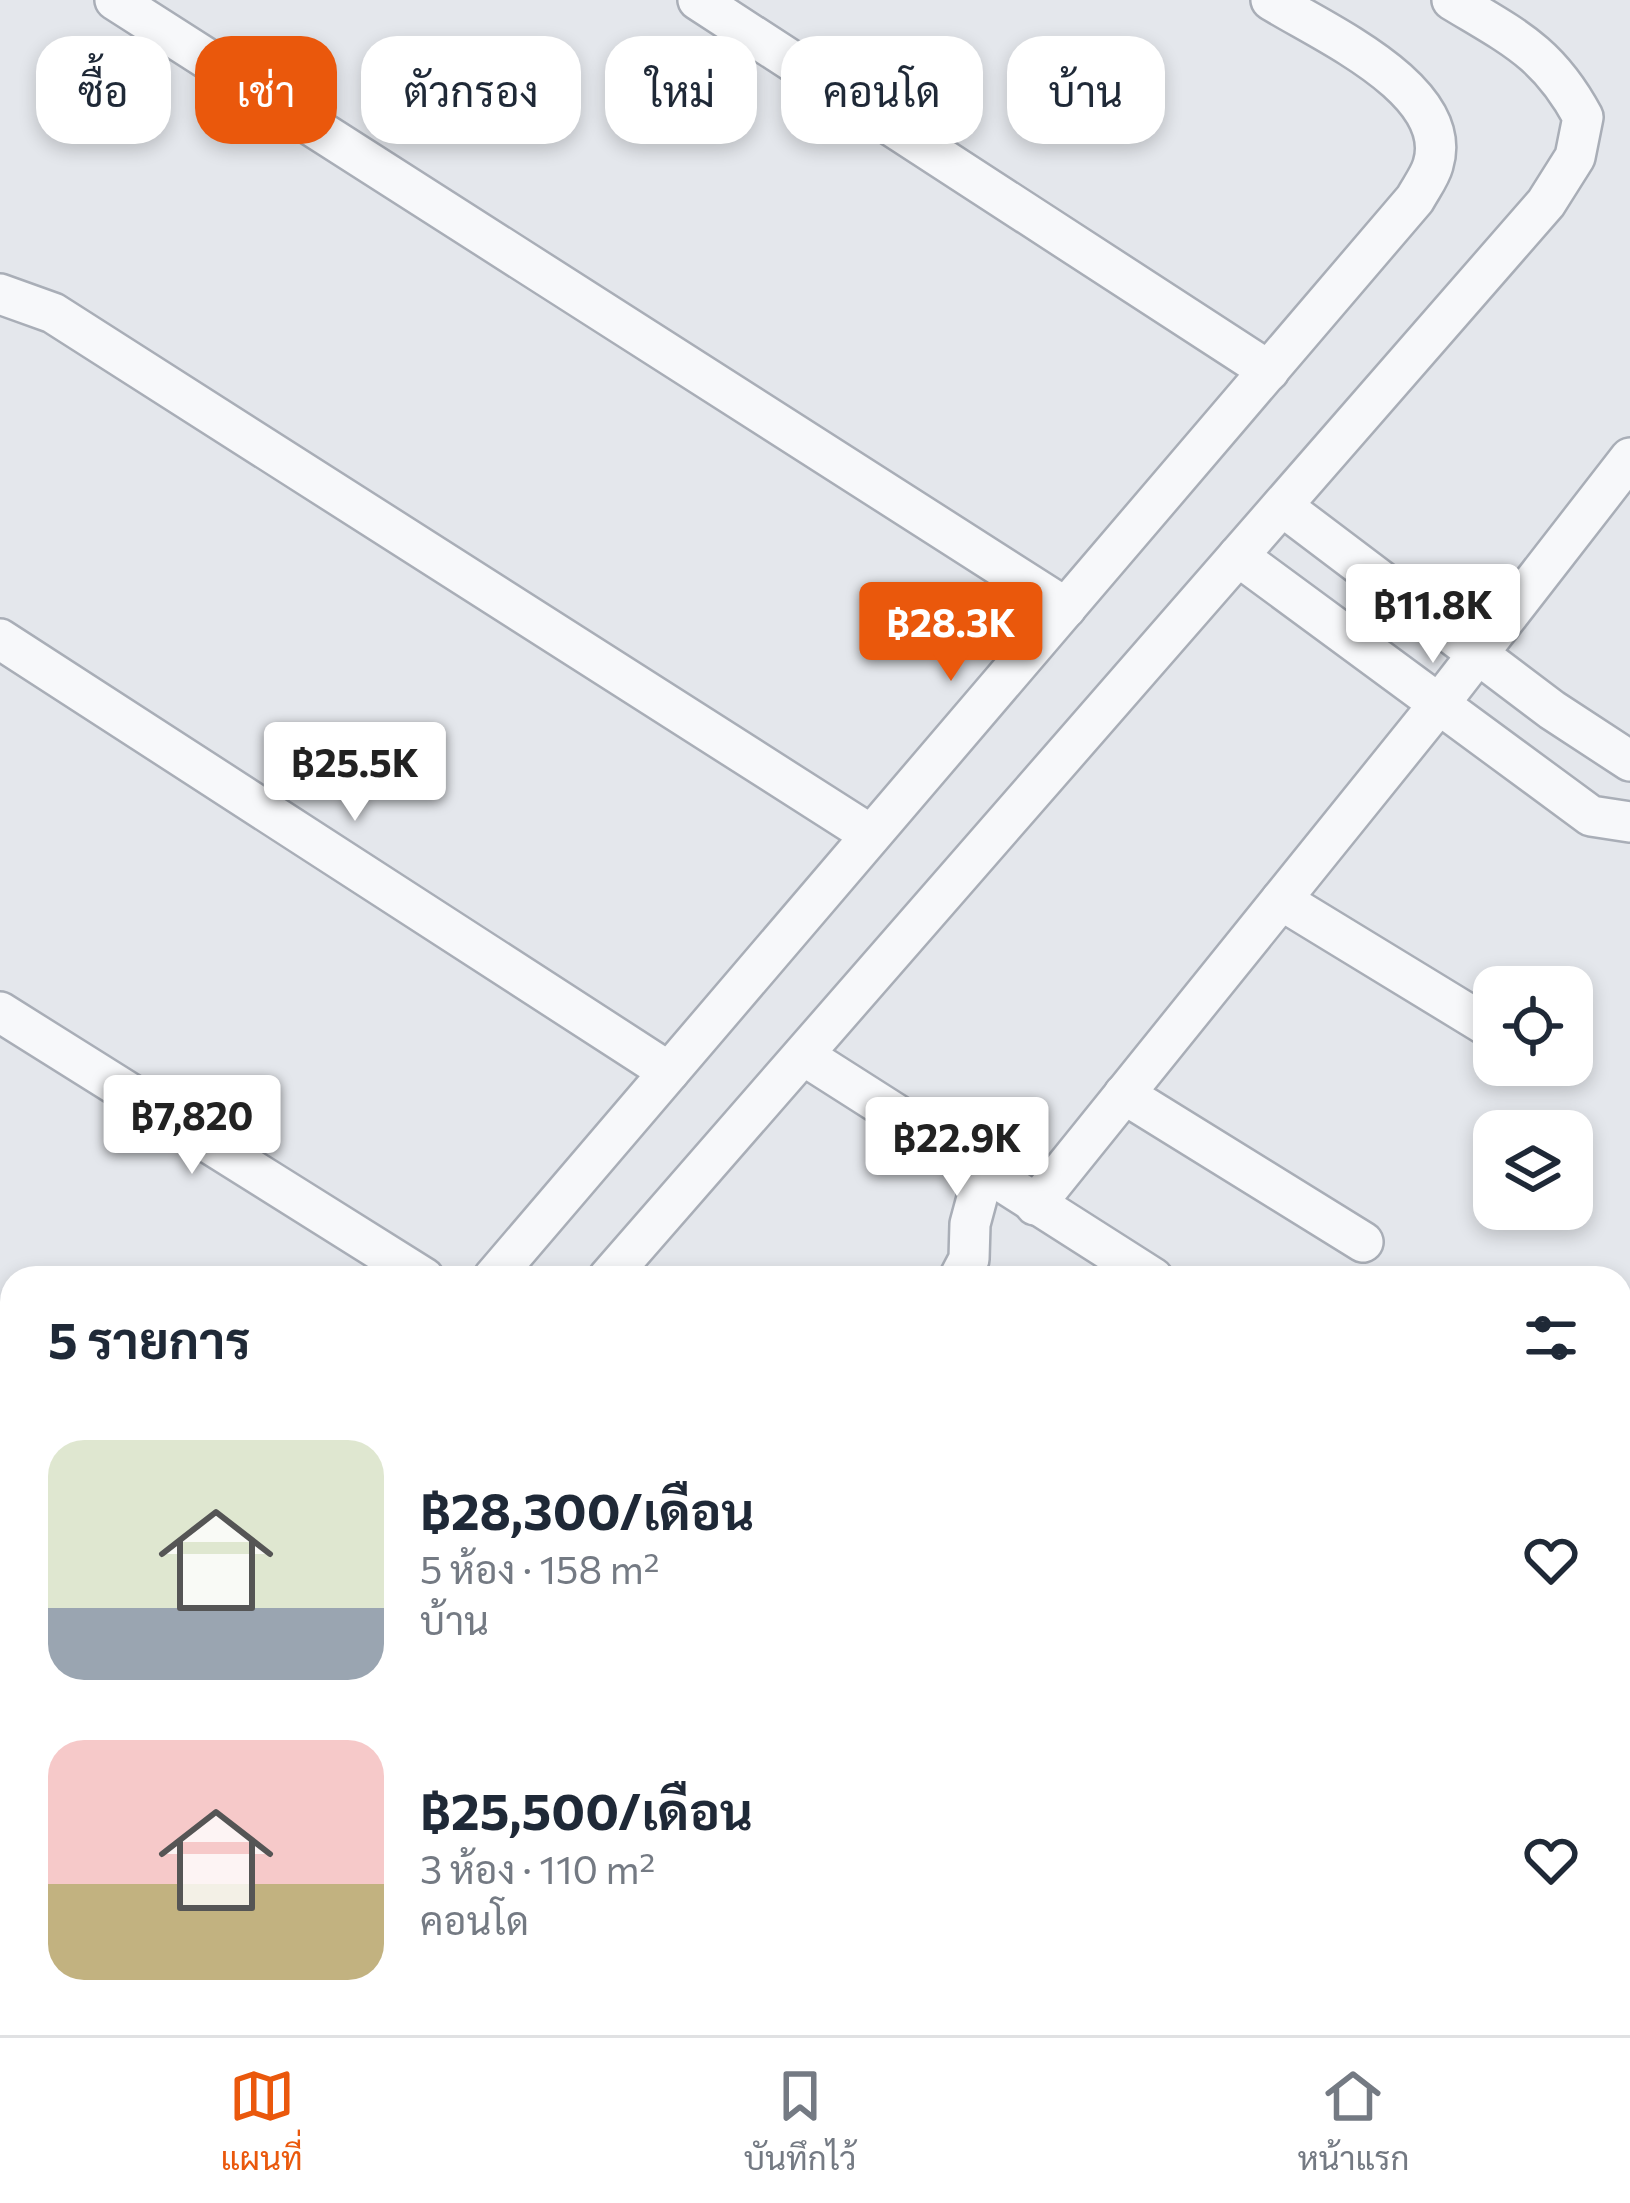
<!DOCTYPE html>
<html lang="th">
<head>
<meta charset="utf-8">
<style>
  :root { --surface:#fff; --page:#f2f2f3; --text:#1f2937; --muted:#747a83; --line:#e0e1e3; --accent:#ea580c }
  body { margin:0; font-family:Commissioner,Sarabun,sans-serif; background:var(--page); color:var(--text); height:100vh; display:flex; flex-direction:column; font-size:45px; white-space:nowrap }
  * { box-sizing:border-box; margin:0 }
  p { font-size:39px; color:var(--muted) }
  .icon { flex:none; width:66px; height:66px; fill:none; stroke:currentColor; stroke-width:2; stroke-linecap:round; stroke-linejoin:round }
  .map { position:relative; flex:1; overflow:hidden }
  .drawer { position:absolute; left:0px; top:1266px; width:1632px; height:771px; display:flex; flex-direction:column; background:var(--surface); border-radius:36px 36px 0 0; box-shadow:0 6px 18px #0003 }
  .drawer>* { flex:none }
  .banner { position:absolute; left:36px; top:36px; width:1560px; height:108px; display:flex; gap:24px }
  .fabs { position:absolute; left:1473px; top:966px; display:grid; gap:24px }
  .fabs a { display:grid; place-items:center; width:120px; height:120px; border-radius:24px; background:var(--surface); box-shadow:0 6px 18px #0003; font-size:60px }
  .price { position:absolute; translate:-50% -102px; padding:0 27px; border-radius:12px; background:#fff; color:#222; font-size:39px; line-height:78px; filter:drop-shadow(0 3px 6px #0008) }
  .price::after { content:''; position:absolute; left:50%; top:72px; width:36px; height:27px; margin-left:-18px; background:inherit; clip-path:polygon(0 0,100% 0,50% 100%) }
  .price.current { background:var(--accent); color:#fff }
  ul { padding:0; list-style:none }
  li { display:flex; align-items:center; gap:36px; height:300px; padding:0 48px }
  li span { display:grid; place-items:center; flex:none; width:336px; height:240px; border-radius:36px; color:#555 }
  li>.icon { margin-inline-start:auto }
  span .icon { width:144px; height:144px; fill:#fffc; stroke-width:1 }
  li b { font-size:51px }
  h2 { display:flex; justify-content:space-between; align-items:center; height:144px; padding:0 48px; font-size:51px }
  .chip { padding:0 42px; border-radius:36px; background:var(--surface); box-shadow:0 6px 18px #0003; font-size:42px; line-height:108px }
  .chip.current { background:var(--accent); color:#fff }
  .menu { display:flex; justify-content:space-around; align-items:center; height:168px; border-top:3px solid var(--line); background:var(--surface); font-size:33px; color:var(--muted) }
  .menu a { display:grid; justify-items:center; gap:6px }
  .menu .current { color:var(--accent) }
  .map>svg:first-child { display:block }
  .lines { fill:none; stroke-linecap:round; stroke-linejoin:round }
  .river { stroke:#9fb4cc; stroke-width:69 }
  .minor-casing { stroke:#a9aeb7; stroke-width:44 }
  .path { stroke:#c2c5cb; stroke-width:8; stroke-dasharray:9 9; stroke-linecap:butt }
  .minor { stroke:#f7f8fa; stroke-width:39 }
</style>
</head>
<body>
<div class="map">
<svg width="1630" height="2035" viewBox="0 0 1630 2035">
  <rect width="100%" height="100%" fill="#e4e7ec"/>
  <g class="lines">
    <g class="river">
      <polyline points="1620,1943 1630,1930"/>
      <polyline points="1549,2035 1557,2025"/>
    </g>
    <defs>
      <g id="minor">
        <polyline points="115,0 1066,608"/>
        <polyline points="698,0 1269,371"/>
        <polyline points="0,294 53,313 871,835"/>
        <polyline points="1282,506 1552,710 1630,761"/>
        <polyline points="1238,556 1591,816 1630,822"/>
        <polyline points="0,639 669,1072"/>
        <polyline points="1281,900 1494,1030"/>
        <polyline points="0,1012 424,1278"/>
        <polyline points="803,1055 1153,1278"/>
        <polyline points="1124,1094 1363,1242"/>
        <polyline points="1035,1205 1439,704 1630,458"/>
        <path d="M 493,1278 L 1415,199 C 1421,188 1430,176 1433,165 C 1456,90 1322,32 1271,0"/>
        <path d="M 608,1278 L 1546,203 L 1575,157 L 1583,117 C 1548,52 1513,37 1452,0"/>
        <polyline points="959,1278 969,1259 970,1224 984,1172"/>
        <polyline points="0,1366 12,1373"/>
        <polyline points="1620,1567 1630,1573"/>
        <polyline points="0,1716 12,1724"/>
        <polyline points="1620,1743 1630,1726"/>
        <polyline points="0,1859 12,1844"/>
        <polyline points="0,1973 12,1959"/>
        <polyline points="1134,2025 1136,2035"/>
        <polyline points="1467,2025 1478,2035"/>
        <polyline points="1392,2035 1404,2025"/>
      </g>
    </defs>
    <use href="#minor" class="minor-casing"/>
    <g class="path">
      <polyline points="1620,1821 1630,1806"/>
      <polyline points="1620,2035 1630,2021"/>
    </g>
    <use href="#minor" class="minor"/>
  </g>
</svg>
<div class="fabs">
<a><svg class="icon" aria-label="locate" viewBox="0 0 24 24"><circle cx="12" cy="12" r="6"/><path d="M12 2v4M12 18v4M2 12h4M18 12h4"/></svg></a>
<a><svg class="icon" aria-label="layers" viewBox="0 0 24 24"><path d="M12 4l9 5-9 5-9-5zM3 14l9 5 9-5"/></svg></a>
</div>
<b class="price" style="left:1433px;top:666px">฿11.8K</b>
<b class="price current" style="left:951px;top:684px">฿28.3K</b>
<b class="price" style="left:355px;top:824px">฿25.5K</b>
<b class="price" style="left:192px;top:1177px">฿7,820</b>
<b class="price" style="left:957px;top:1199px">฿22.9K</b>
<div class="banner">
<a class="chip">ซื้อ</a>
<a class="chip current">เช่า</a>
<a class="chip">ตัวกรอง</a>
<a class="chip">ใหม่</a>
<a class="chip">คอนโด</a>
<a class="chip">บ้าน</a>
</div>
<section class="drawer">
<h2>5 รายการ<svg class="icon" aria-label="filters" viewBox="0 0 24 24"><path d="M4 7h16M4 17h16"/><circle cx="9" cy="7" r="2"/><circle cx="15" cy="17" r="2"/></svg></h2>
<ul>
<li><span style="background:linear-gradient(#dfe7d0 70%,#9aa5b1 0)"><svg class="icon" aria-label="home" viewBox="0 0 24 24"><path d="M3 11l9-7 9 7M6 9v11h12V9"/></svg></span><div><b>฿28,300/เดือน</b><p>5 ห้อง · 158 m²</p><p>บ้าน</p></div><svg class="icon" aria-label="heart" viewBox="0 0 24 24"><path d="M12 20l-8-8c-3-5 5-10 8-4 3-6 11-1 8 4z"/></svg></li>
<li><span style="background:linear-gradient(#f6c9c9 60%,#c2b280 0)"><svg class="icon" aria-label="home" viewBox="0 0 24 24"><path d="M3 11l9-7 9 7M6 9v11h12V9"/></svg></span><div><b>฿25,500/เดือน</b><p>3 ห้อง · 110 m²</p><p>คอนโด</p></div><svg class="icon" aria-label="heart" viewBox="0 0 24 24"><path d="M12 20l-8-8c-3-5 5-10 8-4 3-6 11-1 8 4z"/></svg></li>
</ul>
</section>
</div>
<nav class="menu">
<a class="current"><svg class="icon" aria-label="map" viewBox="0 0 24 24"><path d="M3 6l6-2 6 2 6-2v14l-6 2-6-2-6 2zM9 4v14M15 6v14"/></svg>แผนที่</a>
<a><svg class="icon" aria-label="saved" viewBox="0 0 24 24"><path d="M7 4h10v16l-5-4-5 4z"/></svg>บันทึกไว้</a>
<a><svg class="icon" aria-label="home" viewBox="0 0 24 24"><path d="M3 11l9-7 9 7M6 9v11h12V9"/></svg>หน้าแรก</a>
</nav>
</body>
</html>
